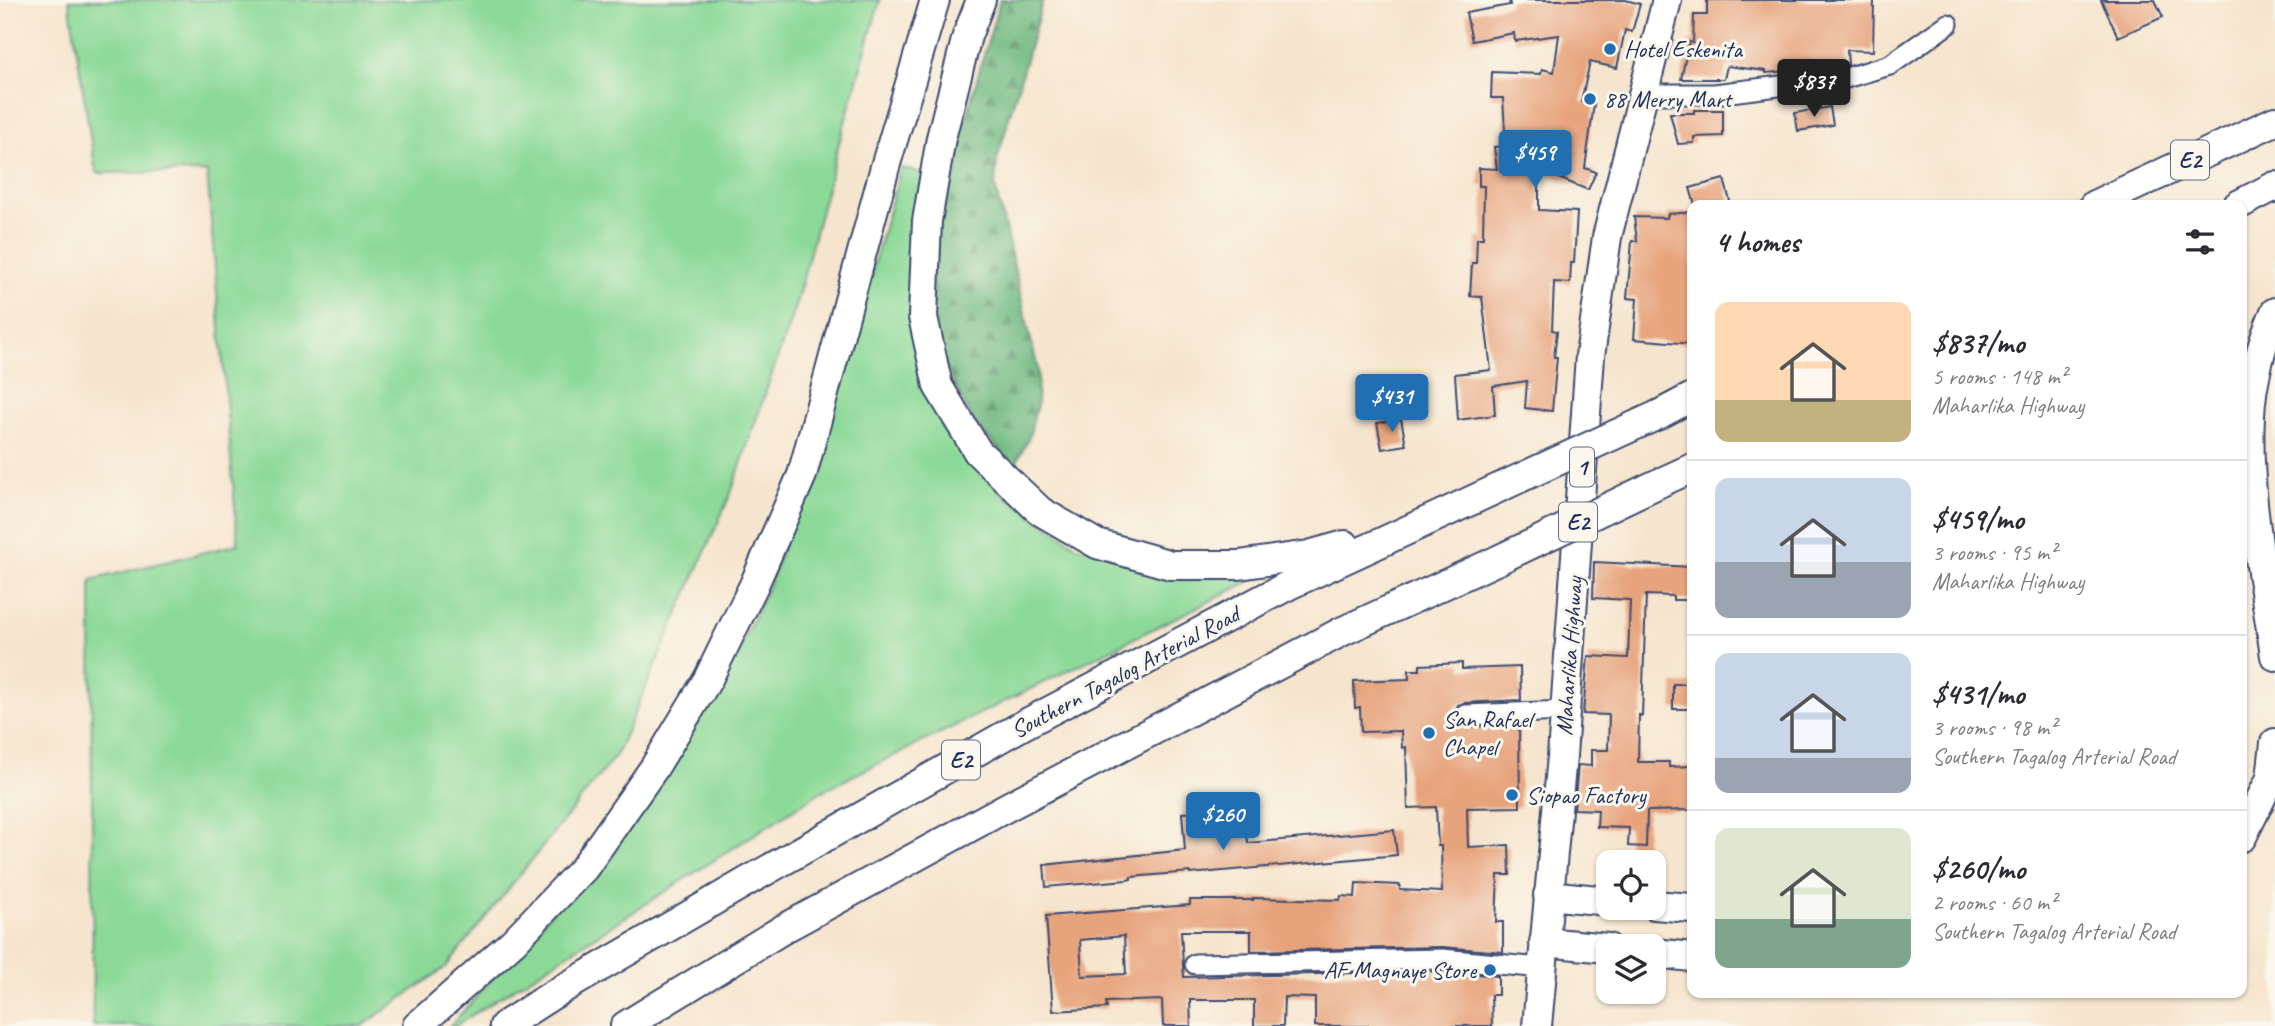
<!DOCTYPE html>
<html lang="en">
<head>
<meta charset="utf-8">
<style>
  :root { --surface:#fff; --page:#f7f7f7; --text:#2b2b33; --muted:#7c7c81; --line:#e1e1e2; --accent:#1f6fb2 }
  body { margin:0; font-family:Caveat,sans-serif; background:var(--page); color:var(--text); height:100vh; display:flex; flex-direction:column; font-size:26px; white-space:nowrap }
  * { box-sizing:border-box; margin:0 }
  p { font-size:23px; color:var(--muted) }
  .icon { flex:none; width:38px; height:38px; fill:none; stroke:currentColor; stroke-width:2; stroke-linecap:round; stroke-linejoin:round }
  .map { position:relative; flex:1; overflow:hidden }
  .details { position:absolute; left:1687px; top:200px; width:560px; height:798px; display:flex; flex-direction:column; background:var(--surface); border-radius:14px; box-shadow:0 2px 5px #0004 }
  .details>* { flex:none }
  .tools { position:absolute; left:1596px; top:850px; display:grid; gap:14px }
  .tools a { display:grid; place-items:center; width:70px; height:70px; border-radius:14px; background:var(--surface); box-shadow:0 2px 5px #0004; font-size:35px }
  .price { position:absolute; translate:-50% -60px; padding:0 16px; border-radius:7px; background:var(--accent); color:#fff; font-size:23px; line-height:46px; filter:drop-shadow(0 2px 4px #0008) }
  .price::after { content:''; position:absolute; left:50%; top:42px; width:21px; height:16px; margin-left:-10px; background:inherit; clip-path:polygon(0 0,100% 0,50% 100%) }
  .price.current { background:#222; color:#fff }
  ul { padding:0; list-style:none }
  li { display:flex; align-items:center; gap:21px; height:175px; padding:0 28px }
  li+li { border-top:2px solid var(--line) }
  li span { display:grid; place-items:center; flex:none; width:196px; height:140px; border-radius:14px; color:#555 }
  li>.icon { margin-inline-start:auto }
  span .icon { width:84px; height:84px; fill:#fffc; stroke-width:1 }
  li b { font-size:30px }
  h2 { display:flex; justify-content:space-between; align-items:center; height:84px; padding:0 28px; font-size:30px }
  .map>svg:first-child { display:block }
  .grass { fill:#8bd997; stroke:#53847a; stroke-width:2 }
  .forest { fill:url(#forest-firs); stroke:#46746f; stroke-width:2 }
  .building { fill:#e7a37b; fill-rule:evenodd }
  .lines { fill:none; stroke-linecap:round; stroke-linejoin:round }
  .minor-casing { stroke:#3c4a6f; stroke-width:23 }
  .highway-casing { stroke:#3c4a6f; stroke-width:32 }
  .minor { stroke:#fff; stroke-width:19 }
  .highway { stroke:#fff; stroke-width:28 }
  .highway-bridge-casing { stroke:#3c4a6f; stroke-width:32; stroke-linecap:butt }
  .highway-bridge { stroke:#fff; stroke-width:28 }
  .poi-dot { fill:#1f6fb2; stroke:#fbf7ec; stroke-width:2.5 }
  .labels { text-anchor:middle; stroke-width:6; stroke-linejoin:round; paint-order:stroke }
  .shield { fill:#fbf7ec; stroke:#5e6b89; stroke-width:2 }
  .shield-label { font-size:23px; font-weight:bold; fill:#1b2f5e }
  .poi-label { font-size:24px; fill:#1b2f5e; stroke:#fbf7ec; text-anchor:start }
  .street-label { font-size:24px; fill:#1b2f5e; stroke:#fbf7ec }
</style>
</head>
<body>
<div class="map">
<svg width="2275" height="1026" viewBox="0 0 2275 1026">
  <defs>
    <pattern id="forest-firs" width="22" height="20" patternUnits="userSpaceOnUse" patternTransform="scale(1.75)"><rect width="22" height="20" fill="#70b980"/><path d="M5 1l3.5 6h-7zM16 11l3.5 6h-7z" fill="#5b976c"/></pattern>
  </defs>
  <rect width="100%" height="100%" fill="#fbf7ec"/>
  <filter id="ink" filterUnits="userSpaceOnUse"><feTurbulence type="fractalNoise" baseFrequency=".0143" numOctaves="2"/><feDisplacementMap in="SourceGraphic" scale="14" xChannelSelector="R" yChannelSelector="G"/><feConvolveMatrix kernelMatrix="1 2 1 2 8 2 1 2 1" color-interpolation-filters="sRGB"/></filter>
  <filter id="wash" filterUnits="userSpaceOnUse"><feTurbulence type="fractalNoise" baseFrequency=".00686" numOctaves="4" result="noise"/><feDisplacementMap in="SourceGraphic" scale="28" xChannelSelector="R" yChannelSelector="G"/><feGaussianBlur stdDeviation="1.57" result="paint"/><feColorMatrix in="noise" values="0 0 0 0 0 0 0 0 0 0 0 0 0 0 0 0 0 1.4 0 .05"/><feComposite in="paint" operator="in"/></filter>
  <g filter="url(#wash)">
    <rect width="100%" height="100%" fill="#f6e5ce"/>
    <g class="grass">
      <polygon points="69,0 880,0 837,150 796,304 731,493 616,755 446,967 362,1026 93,1026 91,580 238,544 207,172 96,173"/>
      <polygon points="901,168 922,173 946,412 1001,493 1077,546 1267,573 822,791 455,1026 450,1026 573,889 637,812 720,689 769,585 841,379"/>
    </g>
    <polygon class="forest" points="1000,0 1043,0 997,160 995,185 1038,370 1037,404 1029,438 1014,467 973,421 945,366 930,316 935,223"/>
    <g id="blocks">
      <g class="building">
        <polygon points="1509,0 1626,0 1640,4 1632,32 1625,30 1617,68 1590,62 1581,102 1594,104 1585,168 1596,172 1588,190 1539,170 1539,210 1577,212 1574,263 1571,263 1570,283 1554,282 1552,330 1557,331 1554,357 1557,357 1552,411 1525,408 1527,381 1493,386 1495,415 1458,420 1455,374 1491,370 1482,297 1470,296 1472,263 1476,263 1477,238 1483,238 1484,186 1479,186 1479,168 1497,169 1494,147 1506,146 1503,98 1491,98 1492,72 1541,74 1542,69 1554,72 1559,35 1515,41 1514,33 1472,41 1466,13 1510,5"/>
        <polygon points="1707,0 1874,0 1873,51 1847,50 1848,65 1845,65 1800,68 1800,70 1766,73 1766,71 1727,66 1724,79 1681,79 1689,42 1693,43 1694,15 1707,15"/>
        <polygon points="2101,0 2155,0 2163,17 2118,37"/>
        <polygon points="1830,107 1833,125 1798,131 1795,113"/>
        <polygon points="1694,110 1723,110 1723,136 1694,137 1694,143 1678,144 1670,113 1694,113"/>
        <polygon points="1724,179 1731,205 1695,205 1690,188"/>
        <polygon points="1692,212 1692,344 1634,339 1637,299 1627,298 1632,241 1637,241 1634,217 1667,218 1668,214"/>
        <polygon points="1401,419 1406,445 1382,449 1377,423"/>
        <polygon points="1594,562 1692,567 1692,600 1673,600 1673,596 1646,595 1642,716 1639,715 1638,762 1669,762 1669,767 1692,766 1692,810 1647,811 1646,847 1628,846 1629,828 1597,827 1598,810 1574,809 1578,765 1591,766 1591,750 1608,750 1609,715 1583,714 1588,656 1628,658 1630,600 1593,598"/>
        <path d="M 1462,663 L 1462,669 L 1520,667 L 1521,700 L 1464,703 L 1458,705 L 1453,715 L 1455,722 L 1465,727 L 1519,725 L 1520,807 L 1467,808 L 1468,847 L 1509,845 L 1510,875 L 1498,875 L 1496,922 L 1503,922 L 1503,952 L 1442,947 L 1251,951 L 1251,931 L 1181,931 L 1183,965 L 1184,977 L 1442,971 L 1498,976 L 1498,995 L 1491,995 L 1492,1026 L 1315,1026 L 1315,998 L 1284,997 L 1283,1026 L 1254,1026 L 1254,1000 L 1190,1000 L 1191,1026 L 1163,1026 L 1162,1000 L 1106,1002 L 1107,1008 L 1053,1011 L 1046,916 L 1190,905 L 1190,900 L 1253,900 L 1253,898 L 1340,900 L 1341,896 L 1355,897 L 1356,883 L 1400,885 L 1400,890 L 1442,892 L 1441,846 L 1438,846 L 1436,807 L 1408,808 L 1406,747 L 1402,748 L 1401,731 L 1361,732 L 1360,707 L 1355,708 L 1354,681 L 1409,679 L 1409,670 L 1420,670 L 1420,665 ZM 1124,936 L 1126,974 L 1082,976 L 1080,940 Z"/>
        <rect x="1673" y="684" width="19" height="25"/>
        <polygon points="1244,805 1248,843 1394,830 1397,855 1190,874 1190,872 1131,877 1131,879 1127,880 1046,887 1044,865 1185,850 1182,813 1214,811 1214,807"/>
      </g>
    </g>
  </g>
  <g filter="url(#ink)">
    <use href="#blocks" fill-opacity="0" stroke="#3c4a6f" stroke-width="2"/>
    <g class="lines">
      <defs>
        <g id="minor">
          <polyline points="1644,94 1714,94 1846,78 1890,65 1948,24"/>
          <polyline points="1465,715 1565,711"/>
          <polyline points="1195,964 1442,959 1542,968"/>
        </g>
        <g id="highway">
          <polyline points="981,0 967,36 941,138 927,221 923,317 938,386 978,452 1040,511 1097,544 1171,565 1239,565 1309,555 1345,545"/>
          <polyline points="2094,205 2275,121"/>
          <polyline points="2238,205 2275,186"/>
          <path d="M 2275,312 C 2262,341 2251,384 2250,416 C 2246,493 2264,580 2275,656"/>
          <polyline points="1658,415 1692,397"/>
          <polyline points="1657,484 1692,468"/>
          <polyline points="2242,837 2271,778 2275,743"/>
          <polyline points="1548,895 1608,901"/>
          <polyline points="1654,905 1692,908"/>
          <polyline points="1544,942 1608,948"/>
          <polyline points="1654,953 1692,957"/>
          <polyline points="417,1026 513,942 584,868 654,768 708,679 754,585 802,475 885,167 935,0"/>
          <polyline points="504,1026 549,997 746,882 1025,724 1289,585 1505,485"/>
          <polyline points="625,1026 785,928 1009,806 1343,631 1498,560"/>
          <polyline points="1537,1026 1562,756 1590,356 1607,237 1667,0"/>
        </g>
      </defs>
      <use href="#minor" class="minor-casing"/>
      <use href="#highway" class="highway-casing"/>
      <use href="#minor" class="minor"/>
      <use href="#highway" class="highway"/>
      <defs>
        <g id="highway-bridge">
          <polyline points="1505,485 1658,415"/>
          <polyline points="1498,560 1657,484"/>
        </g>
      </defs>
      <use href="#highway-bridge" class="highway-bridge-casing"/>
      <use href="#highway-bridge" class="highway-bridge"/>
    </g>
  </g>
  <g class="poi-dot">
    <circle cx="1610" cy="49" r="7"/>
    <circle cx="1590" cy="99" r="7"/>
    <circle cx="1429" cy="733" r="7"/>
    <circle cx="1512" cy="795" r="7"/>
    <circle cx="1490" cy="970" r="7"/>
  </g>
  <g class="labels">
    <g class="shield">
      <rect x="2171" y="140.5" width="38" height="39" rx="5"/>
      <rect x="1570" y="447.5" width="24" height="39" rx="5"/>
      <rect x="1559" y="502.5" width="38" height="39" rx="5"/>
      <rect x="942" y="740.5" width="38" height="39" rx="5"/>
    </g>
    <g class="shield-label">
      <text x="2190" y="168">E2</text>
      <text x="1582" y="475">1</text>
      <text x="1578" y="530">E2</text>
      <text x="961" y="768">E2</text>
    </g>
    <g class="poi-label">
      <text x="1624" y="57">Hotel Eskenita</text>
      <text x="1604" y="107">88 Merry Mart</text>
      <text x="1443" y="727">San Rafael<tspan x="1443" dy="28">Chapel</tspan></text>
      <text x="1526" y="803">Siopao Factory</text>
      <text x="1476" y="978" text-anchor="end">AF Magnaye Store</text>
    </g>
    <g class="street-label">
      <text transform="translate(1569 656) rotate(-86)" y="8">Maharlika Highway</text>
      <text transform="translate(1125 672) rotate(-28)" y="8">Southern Tagalog Arterial Road</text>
    </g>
  </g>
</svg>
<div class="tools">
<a><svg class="icon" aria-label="locate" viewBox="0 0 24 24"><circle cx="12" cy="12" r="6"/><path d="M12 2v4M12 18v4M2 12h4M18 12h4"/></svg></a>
<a><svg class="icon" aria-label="layers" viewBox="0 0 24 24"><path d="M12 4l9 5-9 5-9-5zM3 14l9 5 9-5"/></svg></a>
</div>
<b class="price current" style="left:1814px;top:119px">$837</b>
<b class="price" style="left:1535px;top:190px">$459</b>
<b class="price" style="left:1392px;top:434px">$431</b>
<b class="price" style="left:1223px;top:852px">$260</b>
<section class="details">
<h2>4 homes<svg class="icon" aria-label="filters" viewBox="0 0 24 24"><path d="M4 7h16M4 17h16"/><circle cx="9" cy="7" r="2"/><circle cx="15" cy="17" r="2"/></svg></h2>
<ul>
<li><span style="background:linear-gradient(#ffd9b3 70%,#c2b280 0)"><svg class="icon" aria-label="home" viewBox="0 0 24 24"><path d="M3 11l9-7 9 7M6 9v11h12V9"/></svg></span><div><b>$837/mo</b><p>5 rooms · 148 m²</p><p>Maharlika Highway</p></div></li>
<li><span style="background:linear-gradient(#c9d6e8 60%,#9aa5b1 0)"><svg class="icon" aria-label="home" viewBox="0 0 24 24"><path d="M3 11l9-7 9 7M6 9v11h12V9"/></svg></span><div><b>$459/mo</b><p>3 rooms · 95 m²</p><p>Maharlika Highway</p></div></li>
<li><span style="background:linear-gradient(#c9d6e8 75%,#9aa5b1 0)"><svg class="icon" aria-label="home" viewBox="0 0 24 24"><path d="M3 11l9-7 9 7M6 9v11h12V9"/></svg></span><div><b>$431/mo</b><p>3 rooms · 98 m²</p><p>Southern Tagalog Arterial Road</p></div></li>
<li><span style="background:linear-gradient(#dfe7d0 65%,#7fa58c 0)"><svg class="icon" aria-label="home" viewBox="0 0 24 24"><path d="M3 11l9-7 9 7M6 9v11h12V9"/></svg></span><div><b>$260/mo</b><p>2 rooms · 60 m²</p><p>Southern Tagalog Arterial Road</p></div></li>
</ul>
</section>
</div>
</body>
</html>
